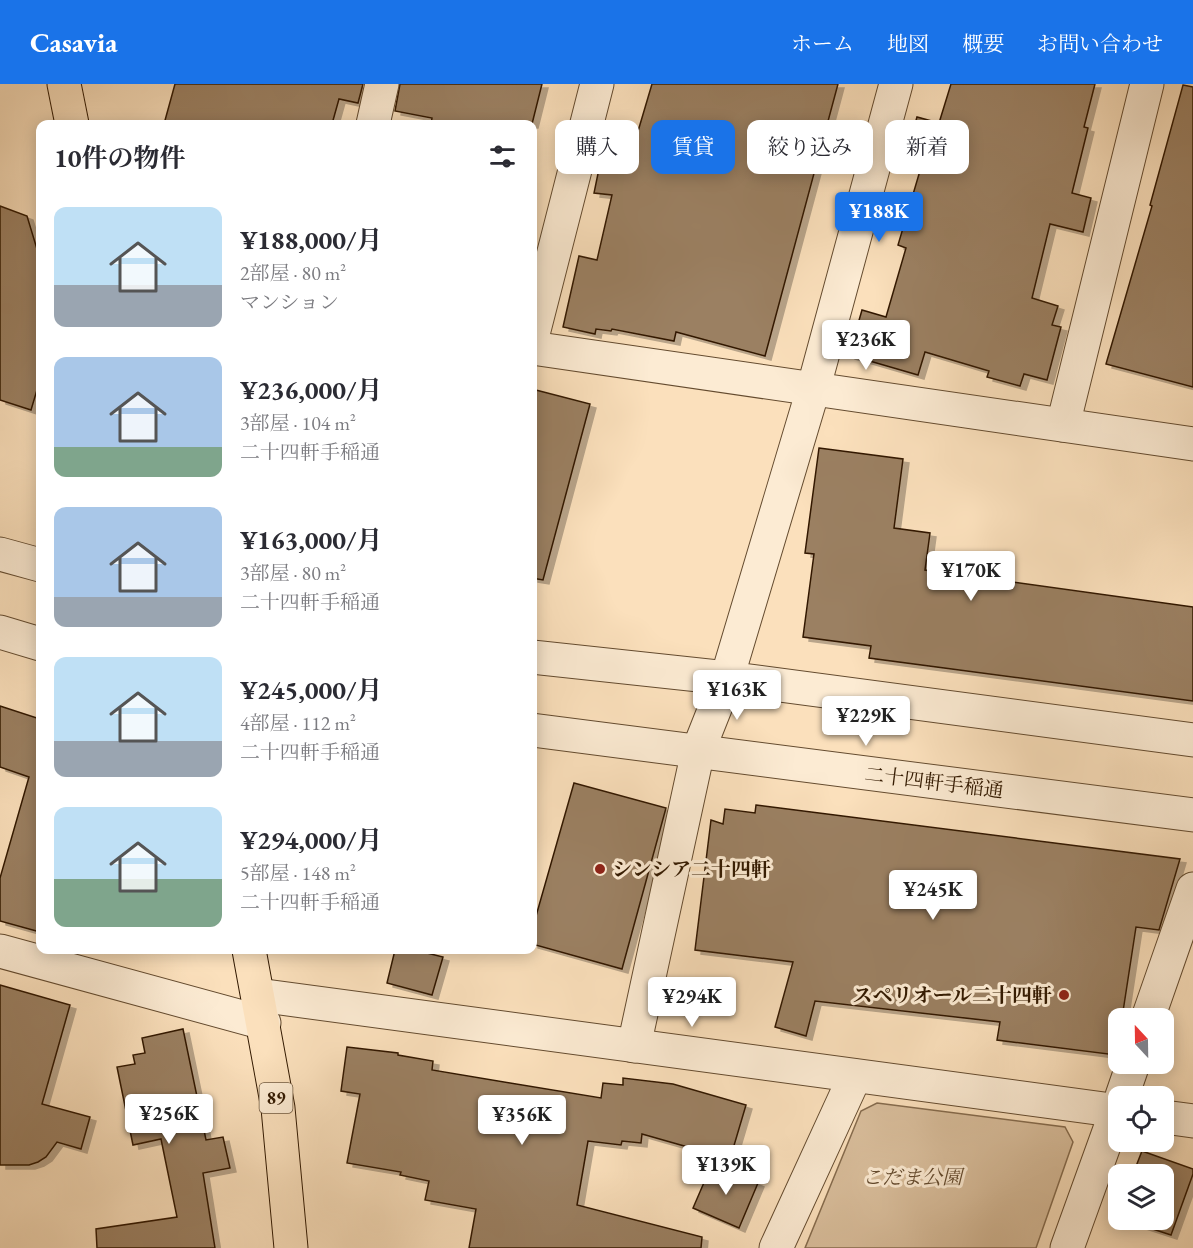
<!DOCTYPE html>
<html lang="ja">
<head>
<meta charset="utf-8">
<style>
  :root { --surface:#fff; --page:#f7f7f7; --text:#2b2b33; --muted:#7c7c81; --accent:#1a73e8 }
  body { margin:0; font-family:"EB Garamond","Noto Serif JP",serif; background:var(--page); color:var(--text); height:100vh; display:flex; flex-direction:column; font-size:22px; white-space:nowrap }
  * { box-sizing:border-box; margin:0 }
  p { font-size:20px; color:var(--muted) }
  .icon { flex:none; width:33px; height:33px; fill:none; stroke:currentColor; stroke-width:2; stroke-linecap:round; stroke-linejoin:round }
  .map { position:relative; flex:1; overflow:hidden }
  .side { position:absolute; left:36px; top:36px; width:501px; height:834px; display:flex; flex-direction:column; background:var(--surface); border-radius:12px; box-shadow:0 3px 15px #0003 }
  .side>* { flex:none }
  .banner { position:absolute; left:555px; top:36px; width:548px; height:54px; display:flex; gap:12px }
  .needle { width:39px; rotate:338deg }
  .fabs { position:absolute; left:1108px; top:924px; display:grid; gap:12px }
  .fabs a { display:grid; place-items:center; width:66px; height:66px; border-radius:12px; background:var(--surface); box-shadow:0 3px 15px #0003; font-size:30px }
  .price { position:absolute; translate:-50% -51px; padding:0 14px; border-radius:6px; background:#fff; color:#222; font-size:20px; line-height:39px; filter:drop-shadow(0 2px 3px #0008) }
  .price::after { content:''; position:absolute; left:50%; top:36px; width:18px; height:14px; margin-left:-9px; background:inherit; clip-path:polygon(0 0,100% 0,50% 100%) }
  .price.on { background:var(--accent); color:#fff }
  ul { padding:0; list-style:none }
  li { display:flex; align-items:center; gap:18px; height:150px; padding:0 18px }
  li span { display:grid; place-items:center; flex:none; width:168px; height:120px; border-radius:12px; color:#555 }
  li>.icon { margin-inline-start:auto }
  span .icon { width:72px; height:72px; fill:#fffc; stroke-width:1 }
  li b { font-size:26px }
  h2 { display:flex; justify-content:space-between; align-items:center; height:72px; padding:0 18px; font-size:26px }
  .tag { padding:0 21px; border-radius:12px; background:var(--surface); box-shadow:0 3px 15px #0003; font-size:21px; line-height:54px }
  .tag.on { background:var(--accent); color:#fff }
  header { display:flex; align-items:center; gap:36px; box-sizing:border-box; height:84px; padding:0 30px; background:var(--accent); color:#fff }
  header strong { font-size:28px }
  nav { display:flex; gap:33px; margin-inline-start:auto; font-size:21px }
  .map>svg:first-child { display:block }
  .green { fill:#d9be9c; stroke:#866c4e; stroke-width:1.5 }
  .building { fill:#9b8062; stroke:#321900; stroke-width:1.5; filter:url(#shadow) }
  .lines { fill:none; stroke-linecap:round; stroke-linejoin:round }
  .minor-casing { stroke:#644b2f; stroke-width:35 }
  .major-casing { stroke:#321900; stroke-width:35 }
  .minor { stroke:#fcebd3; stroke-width:33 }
  .major { stroke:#fbe0bc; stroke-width:33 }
  .poi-dot { fill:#8f2418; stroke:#fcebd3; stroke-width:2 }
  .labels { text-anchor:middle; stroke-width:6; stroke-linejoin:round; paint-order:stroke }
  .shield { fill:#fcebd3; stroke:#6f583f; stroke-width:1.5 }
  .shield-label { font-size:18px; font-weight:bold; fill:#321900 }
  .street-label { font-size:20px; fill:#321900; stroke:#fcebd3 }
  .poi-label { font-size:20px; font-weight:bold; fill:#321900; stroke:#fcebd3; text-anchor:start }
  .park-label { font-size:20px; font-style:italic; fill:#644b2f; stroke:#fcebd3 }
</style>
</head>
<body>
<header>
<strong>Casavia</strong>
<nav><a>ホーム</a><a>地図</a><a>概要</a><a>お問い合わせ</a></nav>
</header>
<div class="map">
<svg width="1193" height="1164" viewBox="0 0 1193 1164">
  <defs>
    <filter id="shadow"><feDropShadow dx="6" dy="4" stdDeviation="0" flood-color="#0004"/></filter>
  </defs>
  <rect width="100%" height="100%" fill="#fbe0bc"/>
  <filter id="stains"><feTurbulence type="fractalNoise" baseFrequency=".00333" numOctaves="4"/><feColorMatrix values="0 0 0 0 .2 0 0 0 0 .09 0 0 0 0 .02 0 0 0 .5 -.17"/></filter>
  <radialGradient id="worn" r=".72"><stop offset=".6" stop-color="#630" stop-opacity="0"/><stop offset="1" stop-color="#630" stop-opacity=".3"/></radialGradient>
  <polygon class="green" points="877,1019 1065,1043 1073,1058 1036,1164 805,1164 861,1027"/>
  <g class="building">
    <polygon points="175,0 363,0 358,19 339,15 332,40 164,40"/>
    <polygon points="400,0 542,0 532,40 431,40 432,34 395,27"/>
    <polygon points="652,0 838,0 765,272 676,248 674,257 612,245 611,247 596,245 595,250 563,243 579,172 597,176 612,111 594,109 601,75 628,81"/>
    <polygon points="951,0 1095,0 1084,43 1088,44 1072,109 1091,114 1083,148 1050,140 1032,214 1058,222 1052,241 1061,243 1047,296 1024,290 1020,302 987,293 989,287 925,268 918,291 849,271 862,226 886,233 906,164 898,161 922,80 905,75 917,33 939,39"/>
    <polygon points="1183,1 1193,3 1193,303 1106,280 1152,122 1150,121"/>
    <polygon points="0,122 27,132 40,175 40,296 31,326 0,316"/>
    <polygon points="532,305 590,320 543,496 532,494"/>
    <polygon points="819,364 903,375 894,444 930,449 925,486 1193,523 1193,617 869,574 871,562 803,553 814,470 805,469"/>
    <polygon points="0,622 40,635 40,848 0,837 0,794 29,693 0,683"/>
    <polygon points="574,699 666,724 622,885 532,860 532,846"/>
    <polygon points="756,721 1180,775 1159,846 1136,843 1122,934 1119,934 1116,971 997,956 1000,938 815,917 806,952 775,943 793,878 695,866 711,736 723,740 725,725 755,729"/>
    <polygon points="395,866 415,866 443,873 432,911 387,899"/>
    <polygon points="0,901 70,921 42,1020 90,1033 81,1065 57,1058 46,1073 38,1078 29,1081 0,1081"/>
    <polygon points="183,945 206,1056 223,1053 230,1084 203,1089 215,1164 97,1164 96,1145 177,1133 161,1055 133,1061 117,983 135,980 133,971 145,969 142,954"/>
    <polygon points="347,963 398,969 398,971 433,977 432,986 601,1014 603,999 623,1001 623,994 673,1000 746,1021 730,1075 642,1050 641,1059 622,1057 621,1061 588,1057 577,1121 702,1153 701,1164 469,1164 476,1125 425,1116 429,1097 400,1091 401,1088 347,1079 360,1010 341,1007"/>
    <polygon points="1142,1067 1193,1085 1193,1090 1171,1151 1125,1136 1164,1136 1164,1090 1133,1090"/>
    <polygon points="712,1080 758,1099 739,1144 693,1124"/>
  </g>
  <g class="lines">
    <defs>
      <g id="minor">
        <polyline points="373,40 382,0"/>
        <polyline points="532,254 597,0"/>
        <polyline points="532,264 1193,360"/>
        <polyline points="1063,341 1147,0"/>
        <polyline points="0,470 40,481"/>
        <polyline points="0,548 40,560"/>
        <polyline points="532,573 727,594 1193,656"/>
        <polyline points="532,646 1193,731"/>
        <polyline points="0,867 264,939"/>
        <polyline points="258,911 1119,1027"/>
        <polyline points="1148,934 1193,805"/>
        <polyline points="634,962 698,667 727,594 813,306 896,0"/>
        <polyline points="1122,1012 1133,980"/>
        <polyline points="1164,1033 1193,1037"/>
        <polyline points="776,1164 855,992"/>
        <polyline points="1067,1164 1119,1020"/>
      </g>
      <g id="major">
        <polyline points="64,0 72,40"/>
        <polyline points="249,866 278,1024 291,1164"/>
      </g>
    </defs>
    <use href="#minor" class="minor-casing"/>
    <use href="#major" class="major-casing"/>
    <use href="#minor" class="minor"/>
    <use href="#major" class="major"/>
  </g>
  <g class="poi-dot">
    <circle cx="600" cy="785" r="6"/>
    <circle cx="1064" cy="911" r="6"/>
  </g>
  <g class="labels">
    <rect class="shield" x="259.5" y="999" width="33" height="30" rx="4.5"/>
    <g class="shield-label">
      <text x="276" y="1020">89</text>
    </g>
    <g class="street-label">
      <text transform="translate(934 698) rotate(7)" y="7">二十四軒手稲通</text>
    </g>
    <g class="poi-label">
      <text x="612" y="792">シンシア二十四軒</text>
      <text x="1052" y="918" text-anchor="end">スペリオール二十四軒</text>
    </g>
    <g class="park-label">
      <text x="912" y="1100">こだま公園</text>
    </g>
  </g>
  <rect width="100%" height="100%" filter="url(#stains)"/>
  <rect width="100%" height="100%" fill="url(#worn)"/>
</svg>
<div class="fabs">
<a><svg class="needle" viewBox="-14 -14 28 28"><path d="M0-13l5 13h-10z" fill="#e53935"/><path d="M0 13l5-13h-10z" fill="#7c7c81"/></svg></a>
<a><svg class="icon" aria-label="locate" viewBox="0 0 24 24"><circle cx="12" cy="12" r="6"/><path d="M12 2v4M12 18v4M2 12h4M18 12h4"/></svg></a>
<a><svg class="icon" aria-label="layers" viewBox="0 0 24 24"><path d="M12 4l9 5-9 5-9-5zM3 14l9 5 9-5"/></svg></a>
</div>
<b class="price on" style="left:879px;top:159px">¥188K</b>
<b class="price" style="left:866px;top:287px">¥236K</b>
<b class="price" style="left:971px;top:518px">¥170K</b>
<b class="price" style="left:737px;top:637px">¥163K</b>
<b class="price" style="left:866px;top:663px">¥229K</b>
<b class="price" style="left:933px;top:837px">¥245K</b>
<b class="price" style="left:692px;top:944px">¥294K</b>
<b class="price" style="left:169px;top:1061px">¥256K</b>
<b class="price" style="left:522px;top:1062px">¥356K</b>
<b class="price" style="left:726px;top:1112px">¥139K</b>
<div class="banner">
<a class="tag">購入</a>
<a class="tag on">賃貸</a>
<a class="tag">絞り込み</a>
<a class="tag">新着</a>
</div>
<section class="side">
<h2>10件の物件<svg class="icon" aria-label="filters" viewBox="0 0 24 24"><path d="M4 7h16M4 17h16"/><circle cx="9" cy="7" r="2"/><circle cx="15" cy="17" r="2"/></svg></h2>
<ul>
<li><span style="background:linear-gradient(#bfe0f5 65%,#9aa5b1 0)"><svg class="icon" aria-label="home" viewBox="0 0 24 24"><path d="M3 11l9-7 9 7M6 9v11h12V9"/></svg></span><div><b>¥188,000/月</b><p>2部屋 · 80 m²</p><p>マンション</p></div></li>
<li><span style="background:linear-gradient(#a9c7e8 75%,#7fa58c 0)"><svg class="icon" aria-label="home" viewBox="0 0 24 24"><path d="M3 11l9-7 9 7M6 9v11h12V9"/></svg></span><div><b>¥236,000/月</b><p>3部屋 · 104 m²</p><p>二十四軒手稲通</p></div></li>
<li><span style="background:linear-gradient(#a9c7e8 75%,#9aa5b1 0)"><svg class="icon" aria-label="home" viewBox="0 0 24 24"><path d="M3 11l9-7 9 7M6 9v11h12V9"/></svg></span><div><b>¥163,000/月</b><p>3部屋 · 80 m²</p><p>二十四軒手稲通</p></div></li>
<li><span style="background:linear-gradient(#bfe0f5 70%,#9aa5b1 0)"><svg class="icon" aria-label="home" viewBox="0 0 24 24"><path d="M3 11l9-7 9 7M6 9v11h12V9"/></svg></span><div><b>¥245,000/月</b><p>4部屋 · 112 m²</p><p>二十四軒手稲通</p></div></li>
<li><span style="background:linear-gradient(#bfe0f5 60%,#7fa58c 0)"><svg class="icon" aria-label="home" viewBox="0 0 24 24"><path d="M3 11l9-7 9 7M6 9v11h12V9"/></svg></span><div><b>¥294,000/月</b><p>5部屋 · 148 m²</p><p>二十四軒手稲通</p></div></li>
</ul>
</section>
</div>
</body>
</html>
